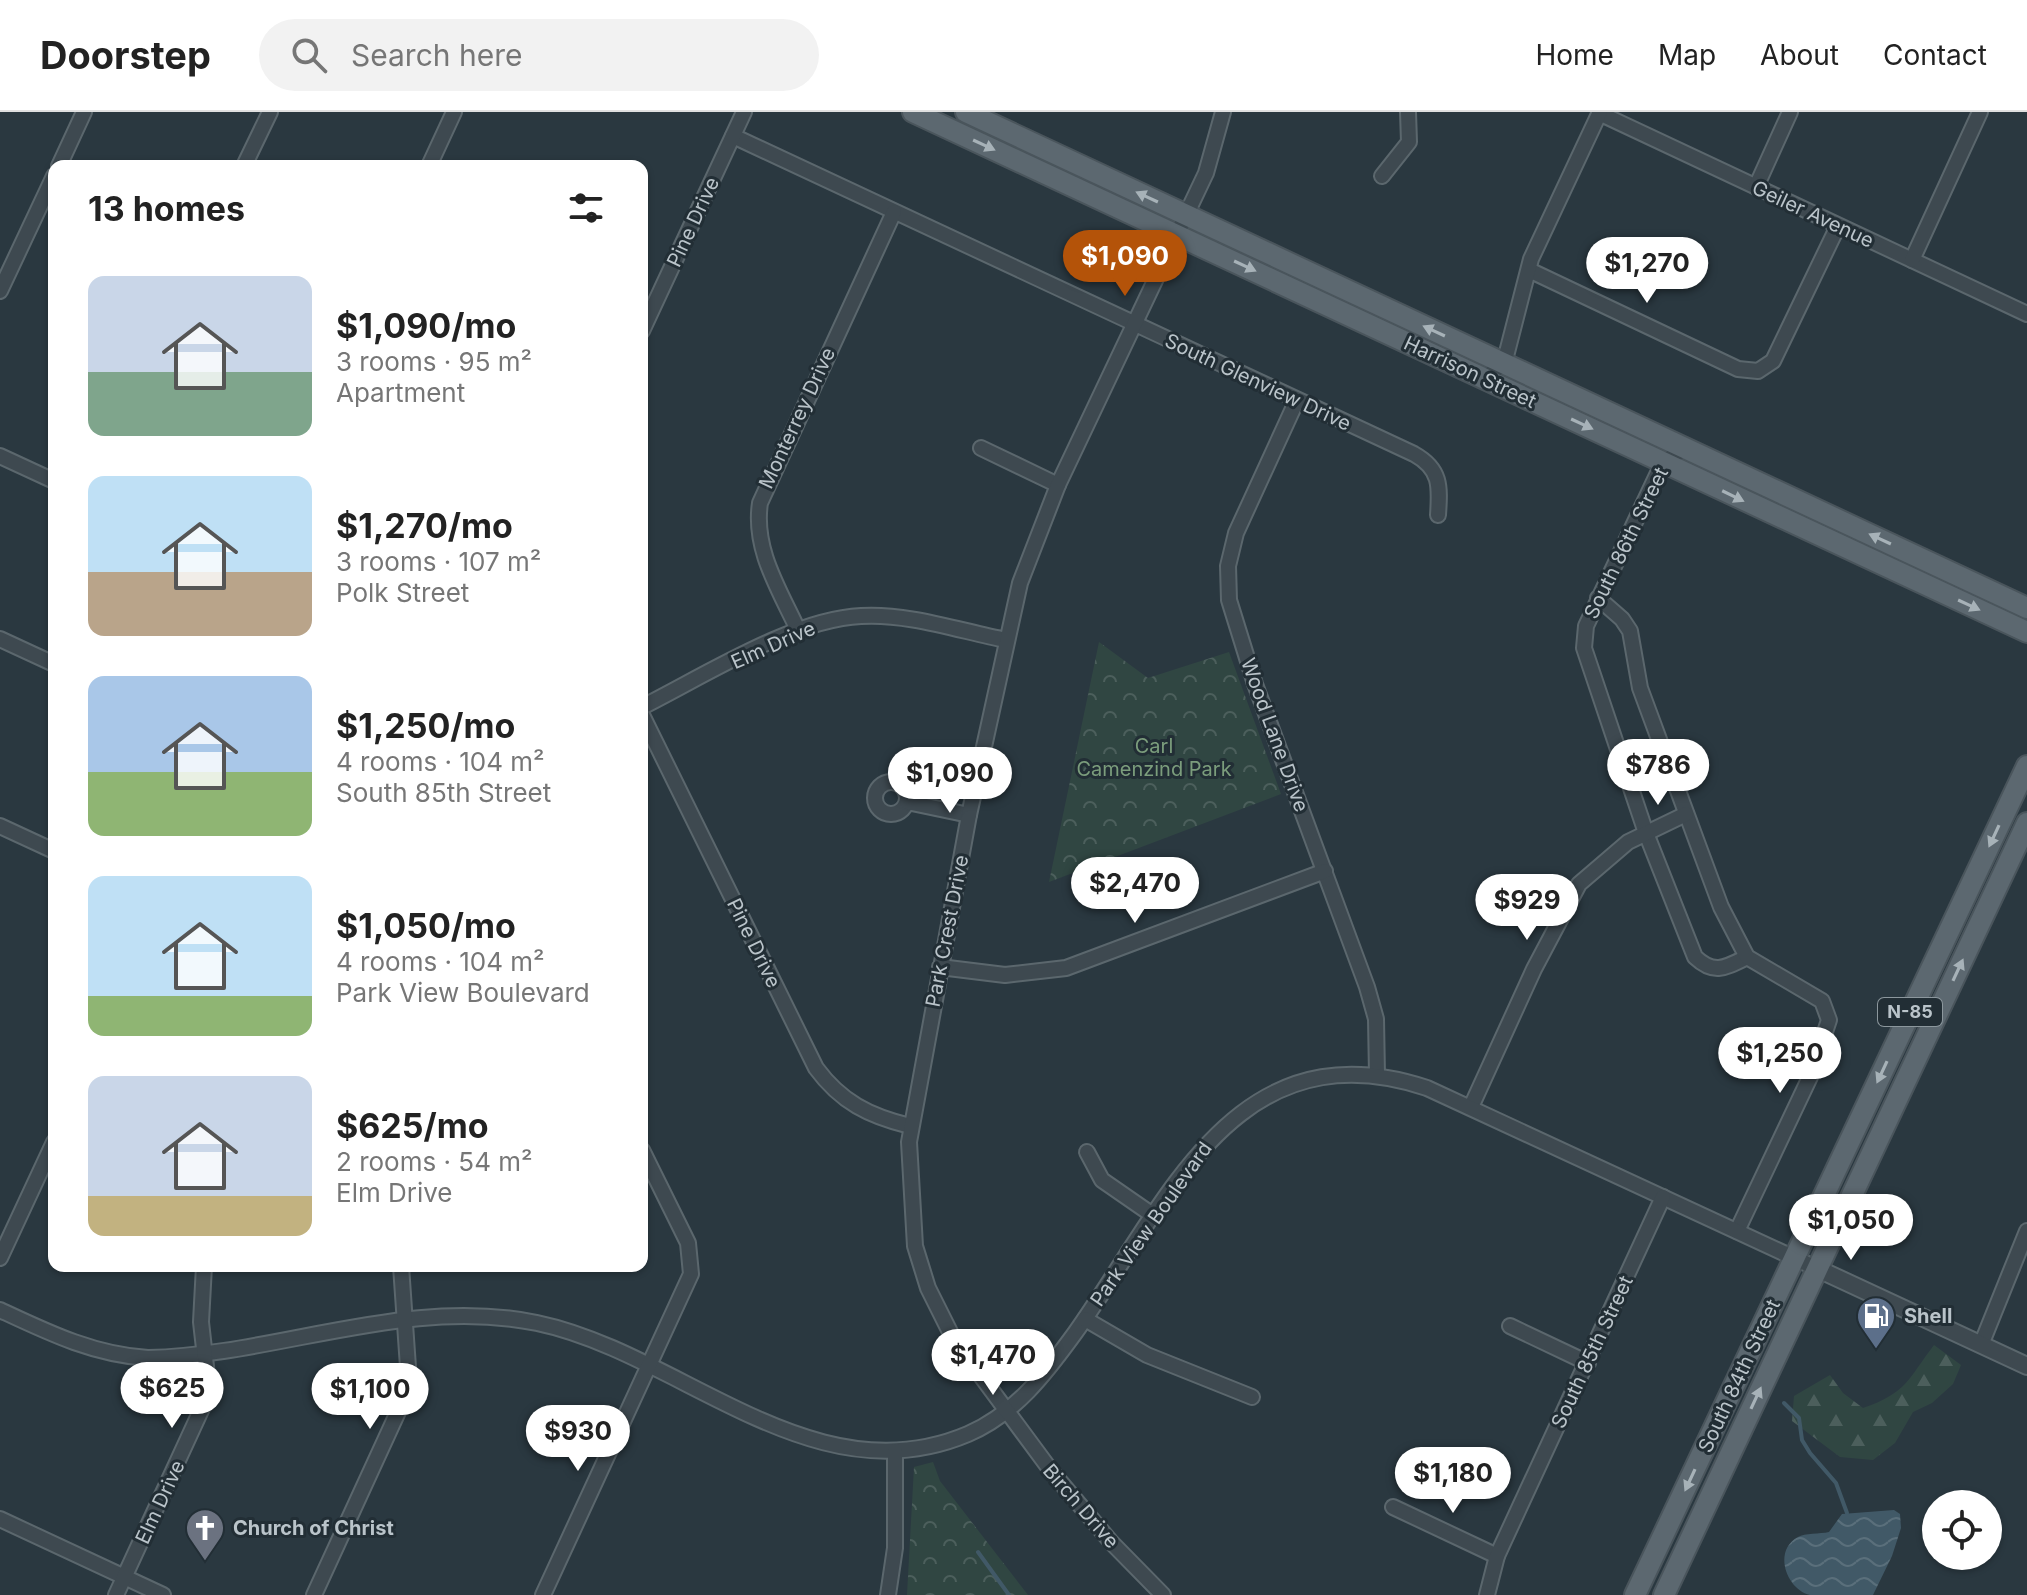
<!DOCTYPE html>
<html lang="en">
<head>
<meta charset="utf-8">
<style>
  :root { --surface:#fff; --page:#f2f2f2; --text:#222; --muted:#767676; --line:#e0e0e0; --accent:#b45309 }
  body { margin:0; font-family:Inter,sans-serif; background:var(--page); color:var(--text); height:100vh; display:flex; flex-direction:column; font-size:30px; white-space:nowrap }
  * { box-sizing:border-box; margin:0 }
  p { font-size:26px; color:var(--muted) }
  .icon { flex:none; width:44px; height:44px; fill:none; stroke:currentColor; stroke-width:2; stroke-linecap:round; stroke-linejoin:round }
  .map { position:relative; flex:1; overflow:hidden }
  .drawer { position:absolute; left:48px; top:48px; width:600px; height:1112px; display:flex; flex-direction:column; background:var(--surface); border-radius:16px; box-shadow:0 2px 6px #0004 }
  .drawer>* { flex:none }
  .buttons { position:absolute; left:1922px; top:1378px; display:grid; gap:16px }
  .buttons a { display:grid; place-items:center; width:80px; height:80px; border-radius:50%; background:var(--surface); box-shadow:0 2px 6px #0004; font-size:40px }
  .price { position:absolute; translate:-50% -68px; padding:0 18px; border-radius:28px; background:#fff; color:#222; font-size:26px; line-height:52px; filter:drop-shadow(0 2px 4px #0008) }
  .price::after { content:''; position:absolute; left:50%; top:48px; width:24px; height:18px; margin-left:-12px; background:inherit; clip-path:polygon(0 0,100% 0,50% 100%) }
  .price.on { background:var(--accent); color:#fff }
  ul { padding:0; list-style:none }
  li { display:flex; align-items:center; gap:24px; height:200px; padding:0 40px }
  li span { display:grid; place-items:center; flex:none; width:224px; height:160px; border-radius:16px; color:#555 }
  li>.icon { margin-inline-start:auto }
  span .icon { width:96px; height:96px; fill:#fffc; stroke-width:1 }
  li b { font-size:34px }
  h2 { display:flex; justify-content:space-between; align-items:center; height:96px; padding:0 40px; font-size:34px }
  header { display:flex; align-items:center; gap:48px; box-sizing:border-box; height:112px; padding:0 40px; background:var(--surface); border-bottom:2px solid var(--line) }
  header strong { font-size:38px }
  nav { display:flex; gap:44px; margin-inline-start:auto; font-size:28px }
  .search { width:560px; height:72px; background:var(--page); display:flex; align-items:center; gap:20px; box-sizing:border-box; padding:0 28px; border-radius:44px; color:var(--muted); font-size:30px }
  .map>svg:first-child { display:block }
  .forest { fill:url(#forest-firs) }
  .park { fill:url(#park-crowns) }
  .water { fill:url(#water-waves) }
  .lines { fill:none; stroke-linecap:round; stroke-linejoin:round }
  .stream { stroke:#415967; stroke-width:4 }
  .minor-casing { stroke:#5b676d; stroke-width:18 }
  .tertiary-casing { stroke:#5b676d; stroke-width:20 }
  .primary-casing { stroke:#4a555c; stroke-width:24 }
  .minor { stroke:#3e4950; stroke-width:14 }
  .tertiary { stroke:#3e4950; stroke-width:16 }
  .primary { stroke:#5c6870; stroke-width:20 }
  .oneway { fill:#a7b2b8 }
  .labels { text-anchor:middle; stroke-width:6; stroke-linejoin:round; paint-order:stroke }
  .shield { fill:#222e35; stroke:#8c979d; stroke-width:2 }
  .shield-label { font-size:18px; font-weight:bold; fill:#bac4ca }
  .street-label { font-size:20px; fill:#bac4ca; stroke:#222e35 }
  .park-label { font-size:20px; fill:#7b9d7c; stroke:#222e35 }
  .poi-label { font-size:20px; font-weight:bold; fill:#bac4ca; stroke:#222e35; text-anchor:start }
</style>
</head>
<body>
<header>
<strong>Doorstep</strong>
<div class="search"><svg class="icon" aria-label="search" viewBox="0 0 24 24"><circle cx="10" cy="10" r="6"/><path d="M15 15l6 6"/></svg>Search here</div>
<nav><a>Home</a><a>Map</a><a>About</a><a>Contact</a></nav>
</header>
<div class="map">
<svg width="2027" height="1483" viewBox="0 0 2027 1483">
  <defs>
    <pattern id="forest-firs" width="22" height="20" patternUnits="userSpaceOnUse" patternTransform="scale(2)"><rect width="22" height="20" fill="#304642"/><path d="M5 1l3.5 6h-7zM16 11l3.5 6h-7z" fill="#4c5f5c"/></pattern>
    <pattern id="park-crowns" width="20" height="18" patternUnits="userSpaceOnUse" patternTransform="scale(2)"><rect width="20" height="18" fill="#304642"/><path d="M2 6a3 3 0 1 1 6 0M12 15a3 3 0 1 1 6 0" fill="none" stroke="#4c5f5c"/></pattern>
    <pattern id="water-waves" width="16" height="10" patternUnits="userSpaceOnUse" patternTransform="scale(2)"><rect width="16" height="10" fill="#415967"/><path d="M0 5q4-4 8 0t8 0" fill="none" stroke="#5a6f7b"/></pattern>
  </defs>
  <rect width="100%" height="100%" fill="#2a3840"/>
  <path class="forest" d="M 1934,1233 L 1961,1253 L 1953,1272 L 1932,1291 L 1913,1300 L 1895,1331 L 1873,1348 L 1840,1345 L 1792,1309 L 1794,1284 L 1830,1263 L 1843,1281 L 1863,1296 C 1907,1281 1908,1267 1934,1233 Z"/>
  <g class="park">
    <polygon points="1099,530 1148,566 1229,540 1281,682 1049,770"/>
    <polygon points="933,1350 940,1369 1028,1483 907,1483 914,1355"/>
  </g>
  <path class="water" d="M 1894,1398 L 1900,1402 L 1901,1416 L 1892,1444 L 1873,1483 C 1854,1483 1829,1483 1810,1483 C 1787,1478 1772,1439 1798,1425 C 1805,1421 1820,1422 1829,1420 L 1842,1402 Z"/>
  <g class="lines">
    <g class="stream">
      <polyline points="1784,1291 1799,1306 1802,1328 1810,1341 1836,1371 1847,1401"/>
      <polyline points="978,1440 1009,1483"/>
    </g>
    <defs>
      <g id="minor">
        <polyline points="1599,1 2027,202"/>
        <path d="M 733,24 L 1414,342 C 1441,357 1440,374 1438,403"/>
        <polyline points="59,54 84,0"/>
        <polyline points="244,54 270,0"/>
        <polyline points="429,54 454,0"/>
        <polyline points="1382,64 1409,30 1408,0"/>
        <polyline points="1756,75 1790,0"/>
        <polyline points="1912,148 1980,0"/>
        <polyline points="1529,158 1738,257 1758,259 1773,249 1838,114"/>
        <polyline points="0,179 54,64"/>
        <polyline points="642,219 744,0"/>
        <polyline points="1484,266 1504,252 1531,147 1600,0"/>
        <polyline points="1297,288 1236,421 1228,454 1229,488 1255,572 1367,875 1376,907 1377,963"/>
        <polyline points="981,336 1058,373"/>
        <path d="M 1686,336 L 1663,350 L 1658,361 L 1586,514 L 1584,536 L 1646,721 L 1695,845 C 1714,863 1725,856 1747,845"/>
        <polyline points="0,344 54,369"/>
        <polyline points="1598,486 1622,507 1630,519 1640,576 1721,795 1747,845 1822,889 1829,908 1810,965 1737,1119"/>
        <path d="M 798,518 C 779,477 753,437 760,391 L 894,100"/>
        <polyline points="0,527 54,552"/>
        <path d="M 642,595 C 704,564 793,507 861,504 C 908,501 960,519 1006,528"/>
        <path d="M 642,603 L 816,956 C 841,990 869,1004 910,1014"/>
        <circle cx="891" cy="686" r="16"/>
        <polyline points="907,690 969,703"/>
        <polyline points="0,714 54,739"/>
        <polyline points="940,855 1005,863 1066,856 1325,759"/>
        <polyline points="1471,995 1534,857 1579,772 1628,730 1686,702"/>
        <polyline points="1087,1040 1102,1068 1154,1104"/>
        <polyline points="0,1146 54,1030"/>
        <path d="M 0,1198 C 47,1220 94,1243 148,1246 C 278,1243 406,1184 537,1211 C 681,1241 813,1388 968,1322 C 1015,1302 1046,1261 1075,1221 C 1166,1094 1234,912 1427,976 L 1816,1156"/>
        <polyline points="1085,1207 1147,1243 1252,1285"/>
        <polyline points="1510,1214 1588,1251"/>
        <polyline points="1981,1233 2027,1119"/>
        <polyline points="1393,1395 1497,1444"/>
        <polyline points="0,1407 163,1483"/>
        <polyline points="116,1483 209,1281 201,1210 204,1154"/>
        <polyline points="314,1483 403,1289 408,1255 401,1154"/>
        <polyline points="543,1483 691,1162 688,1131 642,1038"/>
        <polyline points="888,1483 895,1436 895,1339"/>
        <polyline points="1163,1483 1111,1430 1052,1360 953,1226 928,1176 915,1134 909,1030 969,703 1020,471 1058,373 1206,61 1223,0"/>
        <polyline points="1487,1483 1497,1444 1663,1085"/>
      </g>
      <polyline id="tertiary" points="1816,1156 2027,1254"/>
      <g id="primary">
        <polyline points="913,0 2027,520"/>
        <polyline points="966,0 2027,496"/>
        <polyline points="1635,1483 2027,654"/>
        <polyline points="1664,1483 2027,711"/>
      </g>
    </defs>
    <use href="#minor" class="minor-casing"/>
    <use href="#tertiary" class="tertiary-casing"/>
    <use href="#primary" class="primary-casing"/>
    <use href="#minor" class="minor"/>
    <use href="#tertiary" class="tertiary"/>
    <use href="#primary" class="primary"/>
  </g>
  <defs><path id="oneway-solid" d="M-6-.8H1V-3.2L6.5 0L1 3.2V.8H-6Z" transform="scale(2)"/></defs>
  <g class="oneway">
    <use href="#oneway-solid" transform="translate(984 33) rotate(25)"/>
    <use href="#oneway-solid" transform="translate(1147 85) rotate(-155)"/>
    <use href="#oneway-solid" transform="translate(1245 154) rotate(25)"/>
    <use href="#oneway-solid" transform="translate(1434 219) rotate(-155)"/>
    <use href="#oneway-solid" transform="translate(1582 312) rotate(25)"/>
    <use href="#oneway-solid" transform="translate(1733 384) rotate(26)"/>
    <use href="#oneway-solid" transform="translate(1880 427) rotate(-155)"/>
    <use href="#oneway-solid" transform="translate(1969 493) rotate(25)"/>
    <use href="#oneway-solid" transform="translate(1994 724) rotate(115)"/>
    <use href="#oneway-solid" transform="translate(1958 858) rotate(-65)"/>
    <use href="#oneway-solid" transform="translate(1882 960) rotate(115)"/>
    <use href="#oneway-solid" transform="translate(1756 1286) rotate(-65)"/>
    <use href="#oneway-solid" transform="translate(1690 1368) rotate(115)"/>
  </g>
  <defs>
    <symbol id="fuel-pin" viewBox="-11 -11 22 30"><path d="M0 17L-7.5 6A9.5 9.5 0 1 1 7.5 6Z" fill="#5c6f8a" stroke="#222e35"/><path d="M-5.5-6h7V0h2V4h1.3V-2.5L3-4.5l.8-.8L6-3V5H2.5V1h-1V6h-7ZM-4.2-4.7v3.2H.2V-4.7Z" fill="#fff"/></symbol>
    <symbol id="church-pin" viewBox="-11 -11 22 30"><path d="M0 17L-7.5 6A9.5 9.5 0 1 1 7.5 6Z" fill="#6b7280" stroke="#222e35"/><path d="M-1.2-6h2.4v3.5h3.3v2.4h-3.3V6h-2.4V-.1h-3.3v-2.4h3.3Z" fill="#fff"/></symbol>
  </defs>
  <g fill-rule="evenodd">
    <use href="#fuel-pin" x="1854" y="1182" width="44" height="60"/>
    <use href="#church-pin" x="183" y="1394" width="44" height="60"/>
  </g>
  <g class="labels">
    <rect class="shield" x="1878" y="886" width="64" height="28" rx="6"/>
    <g class="shield-label">
      <text x="1910" y="906">N-85</text>
    </g>
    <g class="street-label">
      <text transform="translate(1813 102) rotate(25)" y="7">Geiler Avenue</text>
      <text transform="translate(693 110) rotate(-65)" y="7">Pine Drive</text>
      <text transform="translate(1470 260) rotate(25)" y="7">Harrison Street</text>
      <text transform="translate(1258 270) rotate(25)" y="7">South Glenview Drive</text>
      <text transform="translate(797 306) rotate(-65)" y="7">Monterrey Drive</text>
      <text transform="translate(1626 431) rotate(-64)" y="7">South 86th Street</text>
      <text transform="translate(773 533) rotate(-24)" y="7">Elm Drive</text>
      <text transform="translate(1275 623) rotate(70)" y="7">Wood Lane Drive</text>
      <text transform="translate(947 819) rotate(-79)" y="7">Park Crest Drive</text>
      <text transform="translate(754 831) rotate(64)" y="7">Pine Drive</text>
      <text transform="translate(1151 1112) rotate(-55)" y="7">Park View Boulevard</text>
      <text transform="translate(1592 1240) rotate(-65)" y="7">South 85th Street</text>
      <text transform="translate(1739 1264) rotate(-65)" y="7">South 84th Street</text>
      <text transform="translate(160 1390) rotate(-65)" y="7">Elm Drive</text>
      <text transform="translate(1081 1394) rotate(49)" y="7">Birch Drive</text>
    </g>
    <g class="park-label">
      <text x="1154" y="641">Carl<tspan x="1154" dy="23">Camenzind Park</tspan></text>
    </g>
    <g class="poi-label">
      <text x="1904" y="1211">Shell</text>
      <text x="233" y="1423">Church of Christ</text>
    </g>
  </g>
</svg>
<div class="buttons">
<a><svg class="icon" aria-label="locate" viewBox="0 0 24 24"><circle cx="12" cy="12" r="6"/><path d="M12 2v4M12 18v4M2 12h4M18 12h4"/></svg></a>
</div>
<b class="price on" style="left:1125px;top:186px">$1,090</b>
<b class="price" style="left:1647px;top:193px">$1,270</b>
<b class="price" style="left:1658px;top:695px">$786</b>
<b class="price" style="left:950px;top:703px">$1,090</b>
<b class="price" style="left:1135px;top:813px">$2,470</b>
<b class="price" style="left:1527px;top:830px">$929</b>
<b class="price" style="left:1780px;top:983px">$1,250</b>
<b class="price" style="left:1851px;top:1150px">$1,050</b>
<b class="price" style="left:993px;top:1285px">$1,470</b>
<b class="price" style="left:172px;top:1318px">$625</b>
<b class="price" style="left:370px;top:1319px">$1,100</b>
<b class="price" style="left:578px;top:1361px">$930</b>
<b class="price" style="left:1453px;top:1403px">$1,180</b>
<section class="drawer">
<h2>13 homes<svg class="icon" aria-label="filters" viewBox="0 0 24 24"><path d="M4 7h16M4 17h16"/><circle cx="9" cy="7" r="2"/><circle cx="15" cy="17" r="2"/></svg></h2>
<ul>
<li><span style="background:linear-gradient(#c9d6e8 60%,#7fa58c 0)"><svg class="icon" aria-label="home" viewBox="0 0 24 24"><path d="M3 11l9-7 9 7M6 9v11h12V9"/></svg></span><div><b>$1,090/mo</b><p>3 rooms · 95 m²</p><p>Apartment</p></div></li>
<li><span style="background:linear-gradient(#bfe0f5 60%,#b9a48a 0)"><svg class="icon" aria-label="home" viewBox="0 0 24 24"><path d="M3 11l9-7 9 7M6 9v11h12V9"/></svg></span><div><b>$1,270/mo</b><p>3 rooms · 107 m²</p><p>Polk Street</p></div></li>
<li><span style="background:linear-gradient(#a9c7e8 60%,#8fb573 0)"><svg class="icon" aria-label="home" viewBox="0 0 24 24"><path d="M3 11l9-7 9 7M6 9v11h12V9"/></svg></span><div><b>$1,250/mo</b><p>4 rooms · 104 m²</p><p>South 85th Street</p></div></li>
<li><span style="background:linear-gradient(#bfe0f5 75%,#8fb573 0)"><svg class="icon" aria-label="home" viewBox="0 0 24 24"><path d="M3 11l9-7 9 7M6 9v11h12V9"/></svg></span><div><b>$1,050/mo</b><p>4 rooms · 104 m²</p><p>Park View Boulevard</p></div></li>
<li><span style="background:linear-gradient(#c9d6e8 75%,#c2b280 0)"><svg class="icon" aria-label="home" viewBox="0 0 24 24"><path d="M3 11l9-7 9 7M6 9v11h12V9"/></svg></span><div><b>$625/mo</b><p>2 rooms · 54 m²</p><p>Elm Drive</p></div></li>
</ul>
</section>
</div>
</body>
</html>
